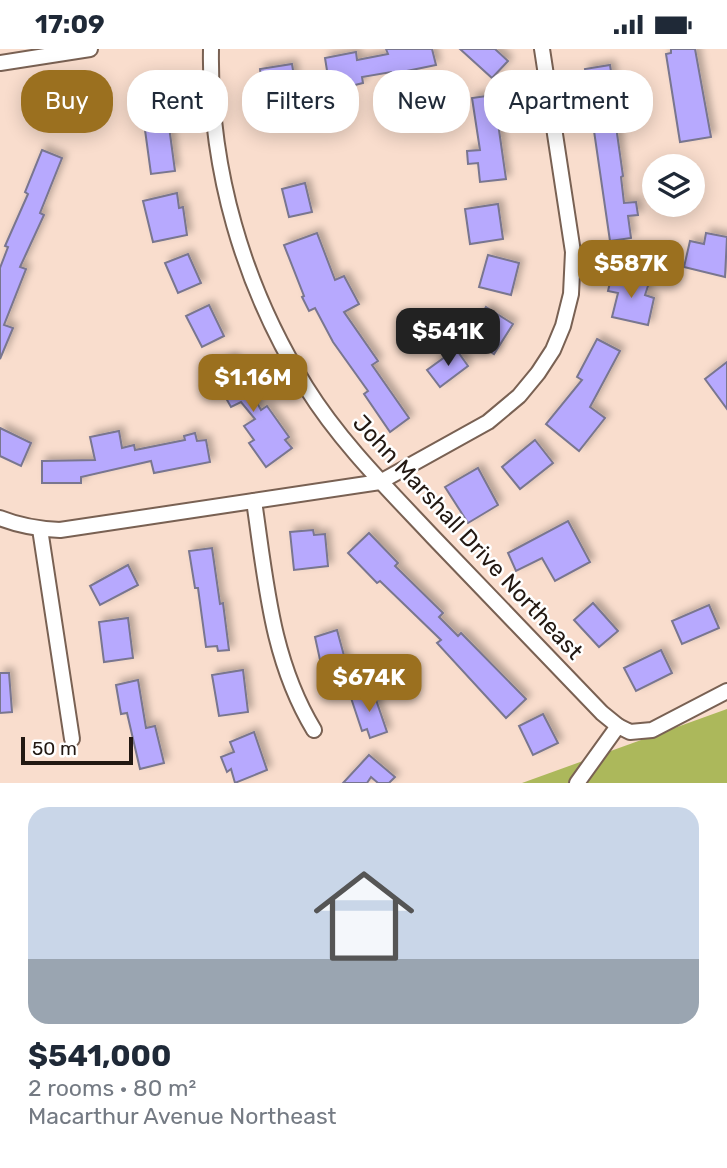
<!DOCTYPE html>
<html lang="en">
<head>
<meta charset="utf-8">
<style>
  :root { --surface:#fff; --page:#f2f2f3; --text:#1f2937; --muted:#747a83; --accent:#9b701f }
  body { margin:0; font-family:Rubik,sans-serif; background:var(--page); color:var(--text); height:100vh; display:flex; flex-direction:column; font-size:26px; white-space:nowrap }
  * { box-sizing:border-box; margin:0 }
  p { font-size:23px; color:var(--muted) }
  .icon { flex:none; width:38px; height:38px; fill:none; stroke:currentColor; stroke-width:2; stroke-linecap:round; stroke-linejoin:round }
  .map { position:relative; height:734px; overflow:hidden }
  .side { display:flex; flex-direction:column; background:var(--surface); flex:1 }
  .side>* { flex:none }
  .hud { position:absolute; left:21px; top:21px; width:686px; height:63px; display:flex; gap:14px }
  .controls { position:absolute; left:642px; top:105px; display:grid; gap:14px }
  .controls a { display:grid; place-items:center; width:63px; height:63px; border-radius:50%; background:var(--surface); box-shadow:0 4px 18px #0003; font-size:35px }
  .scale { position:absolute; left:21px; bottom:18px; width:112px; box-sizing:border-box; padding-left:7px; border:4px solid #221812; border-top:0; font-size:19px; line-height:24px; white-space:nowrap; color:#221812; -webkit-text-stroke:5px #fff; paint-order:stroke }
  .price { position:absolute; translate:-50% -60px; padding:0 16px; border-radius:14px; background:var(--accent); color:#fff; font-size:23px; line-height:46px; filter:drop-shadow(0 2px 4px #0008) }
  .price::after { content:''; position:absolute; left:50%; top:42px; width:21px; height:16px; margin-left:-10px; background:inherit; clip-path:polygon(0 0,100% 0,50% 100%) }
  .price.selected { background:#222; color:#fff }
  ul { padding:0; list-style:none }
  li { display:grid; align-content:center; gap:14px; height:371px; padding:0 28px }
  li span { display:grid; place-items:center; height:217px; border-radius:21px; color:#555 }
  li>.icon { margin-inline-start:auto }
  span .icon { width:126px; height:126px; fill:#fffc; stroke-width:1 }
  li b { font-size:30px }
  .chip { padding:0 24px; border-radius:28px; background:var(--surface); box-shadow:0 4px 18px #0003; font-size:24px; line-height:63px }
  .chip.selected { background:var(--accent); color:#fff }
  .status { display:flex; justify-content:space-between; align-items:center; height:49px; padding:0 35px; background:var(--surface); direction:ltr }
  .status svg { height:19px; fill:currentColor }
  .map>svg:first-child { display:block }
  .forest { fill:#acb85b }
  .building { fill:#b7a9fe; stroke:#79768f; stroke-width:2; filter:url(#shadow) }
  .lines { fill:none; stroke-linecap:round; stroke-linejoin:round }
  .street-casing { stroke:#796153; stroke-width:18 }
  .street { stroke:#fff; stroke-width:14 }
  .labels { text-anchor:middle; stroke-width:5; stroke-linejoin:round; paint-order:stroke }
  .street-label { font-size:23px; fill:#221812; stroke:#fff }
</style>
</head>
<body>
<div class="status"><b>17:09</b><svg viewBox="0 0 49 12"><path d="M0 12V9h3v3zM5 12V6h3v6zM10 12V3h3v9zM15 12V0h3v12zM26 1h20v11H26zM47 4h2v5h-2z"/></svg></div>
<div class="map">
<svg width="727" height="734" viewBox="0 0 727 734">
  <defs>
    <filter id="shadow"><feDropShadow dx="4.5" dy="-4.5" stdDeviation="3.5" flood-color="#0004"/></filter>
  </defs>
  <rect width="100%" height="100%" fill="#f9ddcd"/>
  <polygon class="forest" points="727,660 727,734 522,734"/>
  <g class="building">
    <polygon points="386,0 432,0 436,16 392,25 391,23 362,28 363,34 351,37 349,30 329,34 325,9 356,3 357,11 388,5"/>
    <polygon points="460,0 495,0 508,12 492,29"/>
    <polygon points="671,0 695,0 711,88 680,93 666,5 671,4"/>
    <polygon points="292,15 296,40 263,45 260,20"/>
    <polygon points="610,16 617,62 614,63 623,127 621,128 624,154 636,153 638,166 628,167 631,189 610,192 585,20"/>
    <polygon points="163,33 175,122 151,125 139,37"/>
    <polygon points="494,46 506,130 480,133 478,114 468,115 467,102 480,101 472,49"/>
    <polygon points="46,48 80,51 79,74 42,71"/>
    <polygon points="42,101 62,109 40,164 44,166 20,218 26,220 4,276 13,279 0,310 0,219 8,198 5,197 28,145 25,143"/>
    <polygon points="305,134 312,163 289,168 282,140"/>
    <polygon points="177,144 179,159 183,158 187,186 153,193 143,152"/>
    <polygon points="498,155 503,190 470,195 465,160"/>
    <polygon points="317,184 335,231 344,227 359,255 344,263 378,312 372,316 409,369 390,383 364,345 368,342 333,293 315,259 309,262 302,248 304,247 284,196"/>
    <polygon points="706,184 727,188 725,228 684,218 690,192 704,195"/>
    <polygon points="188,205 201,234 178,244 165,214"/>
    <polygon points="488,206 519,214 511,246 479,238"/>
    <polygon points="612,225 649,234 645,246 654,249 648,276 612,268 618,244 608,242"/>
    <polygon points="209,256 224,287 202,298 186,267"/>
    <polygon points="486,258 513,275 494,305 475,293 485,279 477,273"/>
    <polygon points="597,290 620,302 590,358 605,369 579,402 546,375 582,331 577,328"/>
    <polygon points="456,300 468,317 440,338 427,321"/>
    <polygon points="232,308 261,361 267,357 289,388 285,391 292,399 266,418 249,394 254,391 244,377 255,370 241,353 231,358 210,321"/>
    <polygon points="727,313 727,360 705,330"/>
    <polygon points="0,379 31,394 21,417 0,407"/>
    <polygon points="119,382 122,399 134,396 135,401 185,391 184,387 195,384 197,392 206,391 210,413 154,424 151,412 81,428 81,434 42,434 42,412 95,411 90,388"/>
    <polygon points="535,391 553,414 520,440 502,418"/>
    <polygon points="478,419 498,456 468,474 445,438"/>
    <polygon points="568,472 590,513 555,532 542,509 516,522 508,504"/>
    <polygon points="313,481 314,486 325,485 328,517 294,521 290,483"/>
    <polygon points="369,484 398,514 395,517 443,564 439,568 458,587 461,584 526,650 506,669 437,594 441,591 380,532 377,534 348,504"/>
    <polygon points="212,499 220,555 223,554 229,601 218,602 217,597 206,598 198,539 195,539 189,502"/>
    <polygon points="128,516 138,536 100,556 90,537"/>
    <polygon points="593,554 618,582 599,598 574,571"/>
    <polygon points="709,556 719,579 682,595 672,572"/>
    <polygon points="128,569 133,609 104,613 99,573"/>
    <polygon points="337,581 346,614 322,620 315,588"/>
    <polygon points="661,601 672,624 636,642 624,619"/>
    <polygon points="243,621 248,663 219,667 212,626"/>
    <polygon points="0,624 9,624 12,663 0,664"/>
    <polygon points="138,631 146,679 155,677 164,714 140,720 127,664 121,665 116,636"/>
    <polygon points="373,642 387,683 370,689 367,680 362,682 351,649"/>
    <polygon points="543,665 558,694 533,706 519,677"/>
    <polygon points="254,683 267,721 235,734 231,720 227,723 221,708 234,703 230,693"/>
    <polygon points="369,706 395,728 389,734 378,734 371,728 367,734 343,734"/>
  </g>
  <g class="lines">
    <defs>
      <g id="street">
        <path d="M 211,0 C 209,119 243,237 306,338 C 341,394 388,440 433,488 C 489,547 546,605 602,664 L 618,677"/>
        <polyline points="0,14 90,0"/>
        <path d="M 254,452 C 266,532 271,610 314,681"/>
        <path d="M 0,469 C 20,477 39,480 60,481 L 380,433 L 488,373 L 519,347 L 538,324 L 553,301 L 563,277 L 571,245 L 573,203 L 542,0"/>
        <polyline points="40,480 72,690"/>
        <polyline points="577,734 618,677 630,683 652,681 727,642"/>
      </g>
    </defs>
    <use href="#street" class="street-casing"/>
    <use href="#street" class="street"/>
  </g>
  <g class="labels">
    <g class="street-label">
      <text transform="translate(468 488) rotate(47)" y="8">John Marshall Drive Northeast</text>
    </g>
  </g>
</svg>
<div class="controls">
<a><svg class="icon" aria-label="layers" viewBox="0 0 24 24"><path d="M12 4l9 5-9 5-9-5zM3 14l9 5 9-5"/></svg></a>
</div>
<div class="scale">50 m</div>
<b class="price" style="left:631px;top:251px">$587K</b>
<b class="price selected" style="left:448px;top:319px">$541K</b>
<b class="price" style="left:253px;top:365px">$1.16M</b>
<b class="price" style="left:369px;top:665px">$674K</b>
<div class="hud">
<a class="chip selected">Buy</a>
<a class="chip">Rent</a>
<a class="chip">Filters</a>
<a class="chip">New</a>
<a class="chip">Apartment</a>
</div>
</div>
<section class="side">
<ul>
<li><span style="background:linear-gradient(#c9d6e8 70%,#9aa5b1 0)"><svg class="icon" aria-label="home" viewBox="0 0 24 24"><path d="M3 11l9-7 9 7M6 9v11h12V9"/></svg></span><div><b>$541,000</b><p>2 rooms · 80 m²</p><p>Macarthur Avenue Northeast</p></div></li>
</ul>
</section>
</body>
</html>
